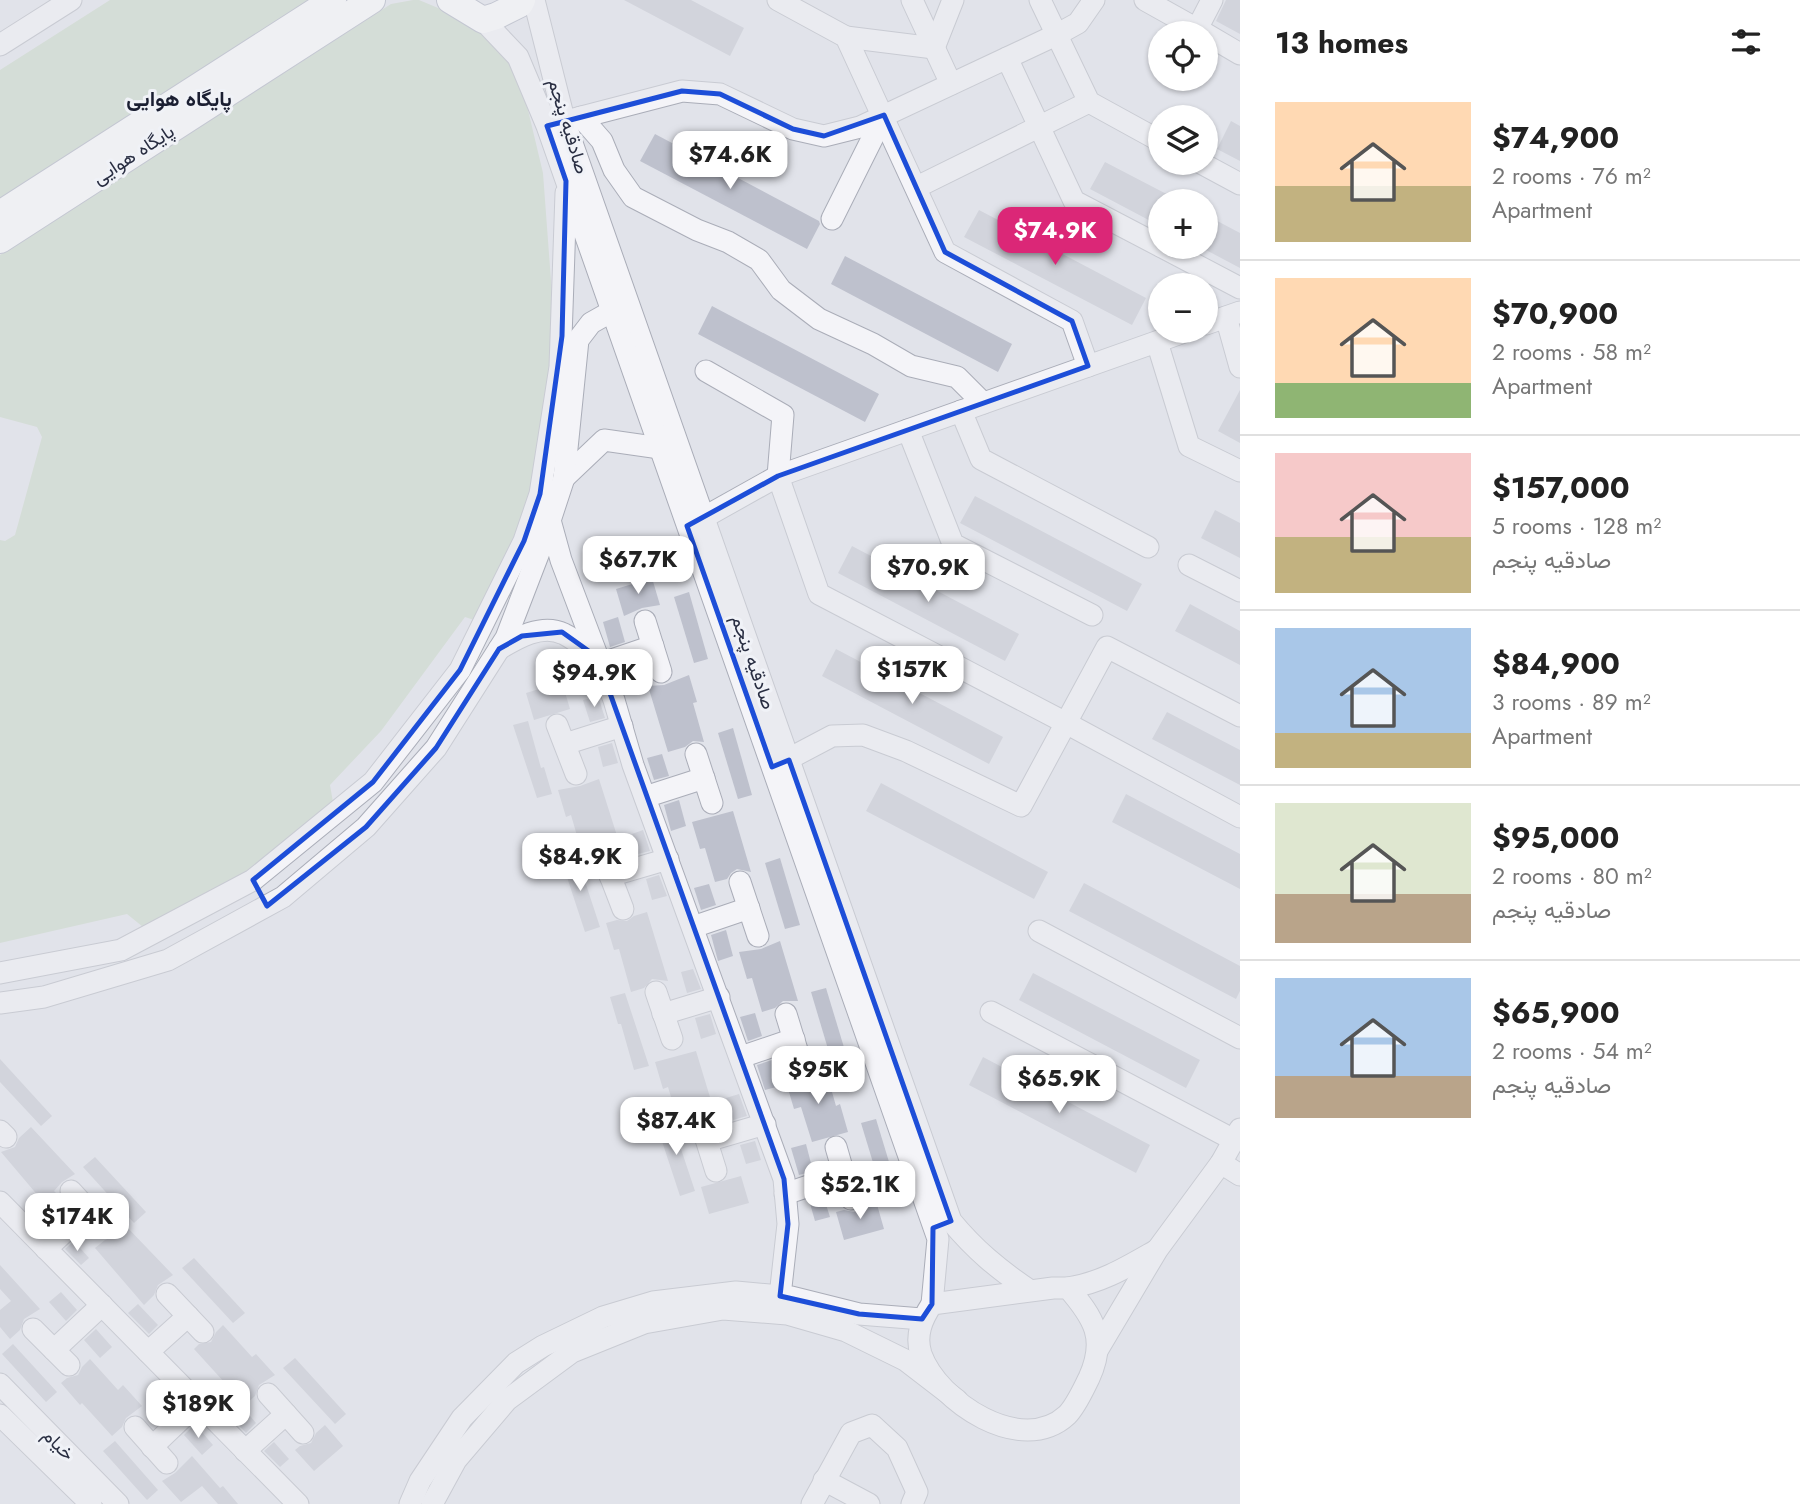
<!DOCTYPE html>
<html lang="en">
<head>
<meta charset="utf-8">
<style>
  :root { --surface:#fff; --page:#f6f6f6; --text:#222; --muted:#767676; --line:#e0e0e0; --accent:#db2777 }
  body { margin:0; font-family:Jost,Vazirmatn,sans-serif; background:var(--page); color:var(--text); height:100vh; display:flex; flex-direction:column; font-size:26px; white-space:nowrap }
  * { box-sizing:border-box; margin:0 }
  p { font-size:23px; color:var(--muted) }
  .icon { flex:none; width:38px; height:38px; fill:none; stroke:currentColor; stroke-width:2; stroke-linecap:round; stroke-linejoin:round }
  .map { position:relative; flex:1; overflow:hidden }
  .panel { display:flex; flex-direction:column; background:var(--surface); width:560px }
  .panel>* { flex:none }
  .buttons { position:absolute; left:1148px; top:21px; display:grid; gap:14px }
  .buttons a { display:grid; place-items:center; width:70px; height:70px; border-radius:50%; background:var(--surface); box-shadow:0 2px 5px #0004; font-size:35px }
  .price { position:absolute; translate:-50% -60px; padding:0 16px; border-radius:14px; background:#fff; color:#222; font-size:23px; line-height:46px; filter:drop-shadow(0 2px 4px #0008) }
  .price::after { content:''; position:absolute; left:50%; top:42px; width:21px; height:16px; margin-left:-10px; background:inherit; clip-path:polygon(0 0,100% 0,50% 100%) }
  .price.current { background:var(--accent); color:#fff }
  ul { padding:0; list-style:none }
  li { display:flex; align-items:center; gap:21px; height:175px; padding:0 35px }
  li+li { border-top:2px solid var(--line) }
  li span { display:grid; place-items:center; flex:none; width:196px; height:140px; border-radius:0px; color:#555 }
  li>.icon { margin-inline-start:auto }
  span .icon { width:84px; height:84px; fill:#fffc; stroke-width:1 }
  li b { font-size:30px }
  h2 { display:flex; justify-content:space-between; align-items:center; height:84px; padding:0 35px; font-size:30px }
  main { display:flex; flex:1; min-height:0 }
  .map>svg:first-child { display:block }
  .green { fill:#c4d4c2 }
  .building { fill:#bec1cd }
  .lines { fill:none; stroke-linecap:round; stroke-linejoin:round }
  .minor-casing { stroke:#aaadb8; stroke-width:23 }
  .major-casing { stroke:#a0a5b6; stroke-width:28 }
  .minor { stroke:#f4f4f8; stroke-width:21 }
  .major { stroke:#fff; stroke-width:26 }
  .marked { fill:none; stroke:#1d4ed8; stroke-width:5; stroke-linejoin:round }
  .labels { text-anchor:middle; stroke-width:6; stroke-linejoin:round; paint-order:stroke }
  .street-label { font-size:19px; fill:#292e42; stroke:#f0f2f7 }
  .neighbourhood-label { font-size:21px; font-weight:bold; fill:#1b1f32; stroke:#f0f2f7 }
</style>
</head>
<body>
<main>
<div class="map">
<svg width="1240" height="1504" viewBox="0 0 1240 1504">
  <rect width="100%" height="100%" fill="#e1e3ea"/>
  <g class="green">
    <polygon points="110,0 319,0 0,204 0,70"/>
    <polygon points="413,0 419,0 455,15 489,33 513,65 528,110 543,173 554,321 537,493 480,622 465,617 381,731 330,785 334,808 298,842 148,931 127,914 0,943 0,540 5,541 15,535 42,437 37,427 0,417 0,255 391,4"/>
  </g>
  <g class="building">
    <polygon points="624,0 691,0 744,28 730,56"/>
    <polygon points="1226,0 1240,0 1240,34 1216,21"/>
    <polygon points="1231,121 1240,126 1240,161 1217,149"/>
    <polygon points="655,134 819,221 820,224 807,249 640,161"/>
    <polygon points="1105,162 1180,201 1160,201 1160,226 1090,189"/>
    <polygon points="979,210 1146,298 1132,325 964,237"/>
    <polygon points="1206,215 1240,233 1240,268 1206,250"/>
    <polygon points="845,256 1012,344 998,372 831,284"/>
    <polygon points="712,306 879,394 865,422 698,334"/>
    <polygon points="1240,390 1240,443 1218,431"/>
    <polygon points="975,496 1142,584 1127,611 960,523"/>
    <polygon points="1215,510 1240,523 1240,558 1201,538"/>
    <polygon points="852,546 1019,634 1005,661 838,573"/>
    <polygon points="652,578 660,605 642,608 624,616 616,589"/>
    <polygon points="689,592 708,659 694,663 674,597"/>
    <polygon points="1190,604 1240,631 1240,665 1175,631"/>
    <polygon points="618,617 625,642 610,647 603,622"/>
    <polygon points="836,649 1003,737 989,764 822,676"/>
    <polygon points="635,666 642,690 627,694 620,671"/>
    <polygon points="689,675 697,702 693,703 704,742 693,741 685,747 668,752 648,686 664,685"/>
    <polygon points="562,682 570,709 534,720 526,693"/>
    <polygon points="598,696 605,718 590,722 583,700"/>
    <polygon points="1167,712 1240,750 1240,785 1152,739"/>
    <polygon points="528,721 541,768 544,767 552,794 537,798 513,725"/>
    <polygon points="733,728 752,795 738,799 718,733"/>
    <polygon points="612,743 618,763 603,767 598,747"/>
    <polygon points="662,754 669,776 654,780 647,758"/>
    <polygon points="599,779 619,842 599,845 592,850 582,853 571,815 566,817 558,790 580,786"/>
    <polygon points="881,783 1048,872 1034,899 866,811"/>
    <polygon points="1126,794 1240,854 1240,889 1112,822"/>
    <polygon points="679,800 686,826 671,831 664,805"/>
    <polygon points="733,811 751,872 737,869 731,873 727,879 715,882 705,848 700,849 692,822"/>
    <polygon points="643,830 650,851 638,854 632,834"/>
    <polygon points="576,854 600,927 585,932 561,859"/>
    <polygon points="780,858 800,925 785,929 765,863"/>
    <polygon points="659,875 667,896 652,900 646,879"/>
    <polygon points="1084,883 1240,966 1240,991 1236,999 1069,911"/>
    <polygon points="709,884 716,905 701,910 694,888"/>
    <polygon points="647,912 668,981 652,979 644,988 631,992 619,949 614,950 606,923 617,920 627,921 634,916"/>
    <polygon points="726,930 733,956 718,961 711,935"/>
    <polygon points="780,941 798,1001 783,1001 775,1008 762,1012 752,978 747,979 739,952 761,949"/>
    <polygon points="693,969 701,989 687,993 681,972"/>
    <polygon points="1033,973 1200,1060 1186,1088 1019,1000"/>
    <polygon points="826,988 846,1054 831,1059 811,992"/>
    <polygon points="625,993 649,1066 634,1070 621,1024 618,1024 610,997"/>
    <polygon points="755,1013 762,1036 748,1041 740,1017"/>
    <polygon points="710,1014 716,1034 701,1039 695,1018"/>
    <polygon points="696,1051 713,1107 697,1107 689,1114 677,1117 668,1087 663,1089 655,1062"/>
    <polygon points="983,1057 1150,1145 1136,1173 969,1085"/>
    <polygon points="0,1059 52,1116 41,1126 0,1082"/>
    <polygon points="772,1060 780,1086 765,1090 757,1065"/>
    <polygon points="826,1071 836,1106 840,1104 848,1132 812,1142 801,1107 794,1109 786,1082"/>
    <polygon points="739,1094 747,1116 733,1120 726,1098"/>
    <polygon points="671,1119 695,1191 680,1196 656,1123"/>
    <polygon points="876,1119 896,1185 881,1189 861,1123"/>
    <polygon points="31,1127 75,1174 62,1182 54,1191 56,1193 45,1204 1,1152 15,1147 19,1138"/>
    <polygon points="755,1141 761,1160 746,1164 740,1145"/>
    <polygon points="806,1144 813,1171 799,1175 791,1148"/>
    <polygon points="95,1157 146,1212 134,1223 83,1167"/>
    <polygon points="741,1176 749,1203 709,1214 701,1187"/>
    <polygon points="823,1195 830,1217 815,1221 809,1200"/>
    <polygon points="876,1201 884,1229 844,1240 836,1212 844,1210 854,1212 862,1205"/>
    <polygon points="39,1203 56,1222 47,1231 29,1212"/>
    <polygon points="124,1224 173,1275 158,1285 154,1295 144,1305 95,1248 105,1240 112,1237"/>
    <polygon points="74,1241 89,1258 81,1265 65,1249"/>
    <polygon points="194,1258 245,1313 233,1323 182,1268"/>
    <polygon points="0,1265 40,1309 24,1319 20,1330 10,1339 0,1327 0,1310 11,1301 0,1289"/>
    <polygon points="61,1292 77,1310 66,1321 49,1302"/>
    <polygon points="138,1304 158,1325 149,1334 128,1313"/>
    <polygon points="223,1325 252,1357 256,1354 275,1375 259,1385 255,1396 245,1405 194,1349 199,1344 211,1342 216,1332"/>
    <polygon points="96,1329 112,1347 100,1358 84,1340"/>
    <polygon points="13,1344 57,1392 46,1402 2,1354"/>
    <polygon points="295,1358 346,1414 335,1424 283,1368"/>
    <polygon points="90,1359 118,1390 123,1385 142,1406 126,1418 122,1427 112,1436 82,1403 80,1405 61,1383 67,1378 78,1375 82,1367"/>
    <polygon points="162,1389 176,1405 165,1416 150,1400"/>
    <polygon points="240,1404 256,1423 246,1433 228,1414"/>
    <polygon points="195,1424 213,1445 202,1455 184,1435"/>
    <polygon points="325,1425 343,1446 314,1471 295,1450 300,1446 311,1443 316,1433"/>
    <polygon points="115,1441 158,1490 147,1500 103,1451"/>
    <polygon points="274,1442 289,1459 280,1467 264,1451"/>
    <polygon points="192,1456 220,1488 223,1486 238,1504 218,1504 202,1486 181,1502 162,1481 175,1473"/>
  </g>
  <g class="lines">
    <defs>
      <g id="minor">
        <path d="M 534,0 L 565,123 L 951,1221 C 975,1250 998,1269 1029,1290"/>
        <polyline points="778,0 846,37 945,252 1072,321 1088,366"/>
        <polyline points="912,0 951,84"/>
        <polyline points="1040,0 1089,102 1160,141"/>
        <polyline points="1145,0 1204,33"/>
        <polyline points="483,20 518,57 547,126 938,1239 932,1304"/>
        <polyline points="1197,29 1212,0"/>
        <polyline points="1206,34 1240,54"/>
        <polyline points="846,37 934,48 953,0"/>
        <polyline points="0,45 71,0"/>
        <polyline points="1007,58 1074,201 1160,246"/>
        <polyline points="581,117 602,141 614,170 633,197 697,230 728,242 759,260 781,290 819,319 873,344 911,366 957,377 983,403"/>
        <polyline points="551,125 682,91 720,94 793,129 824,136 860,127 1058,34 1078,23 1094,0"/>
        <polyline points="1201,163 1240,184"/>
        <polyline points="917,187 1089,102"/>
        <polyline points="832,219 884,115"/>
        <polyline points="1162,247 1240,288"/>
        <polyline points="1226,317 1240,367"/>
        <polyline points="1206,324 1240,312"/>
        <polyline points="1157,342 1189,446 1240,471"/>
        <polyline points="706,371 783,415 778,476 819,594 1066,723 1240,817"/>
        <polyline points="961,411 981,459 1148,547"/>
        <polyline points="908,430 953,544 1092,615"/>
        <polyline points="564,478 604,440 660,448"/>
        <polyline points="550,520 561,560 614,700 633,765 784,1179 788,1224 780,1296"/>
        <polyline points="694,523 778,476 1187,331"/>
        <polyline points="1189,565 1240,591"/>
        <polyline points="645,621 661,672"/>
        <path d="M 499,649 C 517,638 542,623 564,634 C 575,639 586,650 597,657"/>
        <polyline points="600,664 653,646"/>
        <polyline points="557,725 576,774"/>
        <polyline points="565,744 622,726"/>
        <polyline points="696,754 712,803"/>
        <polyline points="777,765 832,736 863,735 906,751 1021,806 1107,647 1240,716"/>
        <polyline points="645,797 704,778"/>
        <polyline points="603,857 623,909"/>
        <polyline points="610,876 668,859"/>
        <polyline points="740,882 758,936"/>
        <polyline points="693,927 749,908"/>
        <polyline points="1039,931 1240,1038"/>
        <polyline points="0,973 121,950 253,880 373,782 460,670 524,541 540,494 560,367 566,193"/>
        <polyline points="656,992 672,1039"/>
        <polyline points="0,1003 44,997 168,960 283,897 366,827 436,748 506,638 543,542 564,478 578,340 591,323 623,305"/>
        <polyline points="991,1012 1234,1140"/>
        <polyline points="663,1014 719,997"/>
        <polyline points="786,1014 801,1063"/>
        <polyline points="741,1057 794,1039"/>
        <polyline points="700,1120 716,1171"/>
        <polyline points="0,1131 6,1137"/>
        <polyline points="707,1141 765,1124"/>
        <polyline points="836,1147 851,1199"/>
        <polyline points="1221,1163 1240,1175"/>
        <polyline points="71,1191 104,1227"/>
        <polyline points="785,1194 844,1174"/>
        <polyline points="0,1202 298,1504"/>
        <polyline points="46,1249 88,1210"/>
        <path d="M 1053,1288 L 1068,1288 C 1094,1318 1107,1339 1089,1378 C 1083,1390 1076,1406 1067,1415 C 1022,1457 938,1402 921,1354 C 915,1335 922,1319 932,1304 Z"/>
        <path d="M 1068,1288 C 1101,1283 1127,1267 1155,1251"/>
        <polyline points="167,1294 203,1332"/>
        <polyline points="33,1329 69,1365"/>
        <polyline points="1098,1349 1157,1250 1221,1163 1240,1129"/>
        <polyline points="54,1350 102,1305"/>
        <polyline points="148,1352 188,1316"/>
        <polyline points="0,1384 118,1504"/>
        <polyline points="268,1394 303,1433"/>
        <polyline points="0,1415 91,1504"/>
        <polyline points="135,1427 167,1463"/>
        <polyline points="152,1447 198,1403"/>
        <polyline points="245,1451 286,1414"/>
        <polyline points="824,1480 869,1504"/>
        <polyline points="410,1504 420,1481 462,1418 516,1363 543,1346 603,1317 653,1302 736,1292 791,1297 859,1314 922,1319"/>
        <polyline points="432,1504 456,1460 507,1400 572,1352 644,1323 723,1309 787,1314 846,1331 905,1360 957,1400"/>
        <polyline points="812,1504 851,1433 872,1425 897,1448 917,1492 912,1504"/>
      </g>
      <g id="major">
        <polyline points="450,0 483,20 496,16 520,4 522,0"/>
        <polyline points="0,214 333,0"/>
        <polyline points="0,240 372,0"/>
      </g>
    </defs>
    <use href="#minor" class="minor-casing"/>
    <use href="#major" class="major-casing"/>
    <use href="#minor" class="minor"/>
    <use href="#major" class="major"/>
  </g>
  <path d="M0 0H1240V1504H0ZM 682,91 L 720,94 L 793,129 L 824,136 L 884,115 L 945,252 L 1072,321 L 1088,366 L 778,476 L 687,526 L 772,767 L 789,760 L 951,1221 L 933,1228 L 932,1304 L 922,1319 L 859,1314 L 780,1296 L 788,1224 L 784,1179 L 597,657 L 562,632 L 522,636 L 499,649 L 436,748 L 366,827 L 267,906 L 253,880 L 373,782 L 460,670 L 524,541 L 540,494 L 562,336 L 566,181 L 547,126 Z" fill="#e1e3ea" fill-opacity=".55" fill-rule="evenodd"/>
  <path class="marked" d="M 682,91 L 720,94 L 793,129 L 824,136 L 884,115 L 945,252 L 1072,321 L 1088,366 L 778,476 L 687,526 L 772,767 L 789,760 L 951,1221 L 933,1228 L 932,1304 L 922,1319 L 859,1314 L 780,1296 L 788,1224 L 784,1179 L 597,657 L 562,632 L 522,636 L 499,649 L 436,748 L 366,827 L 267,906 L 253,880 L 373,782 L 460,670 L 524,541 L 540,494 L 562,336 L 566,181 L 547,126 Z"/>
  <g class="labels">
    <g class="street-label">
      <text transform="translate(569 126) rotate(73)" y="7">صادقیه پنجم</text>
      <text transform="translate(133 154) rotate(-33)" y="7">پایگاه هوایی</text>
      <text transform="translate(754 662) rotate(71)" y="7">صادقیه پنجم</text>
      <text transform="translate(59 1444) rotate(45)" y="7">خیام</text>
    </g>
    <g class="neighbourhood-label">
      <text x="179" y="106">پایگاه هوایی</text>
    </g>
  </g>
</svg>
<div class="buttons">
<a><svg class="icon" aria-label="locate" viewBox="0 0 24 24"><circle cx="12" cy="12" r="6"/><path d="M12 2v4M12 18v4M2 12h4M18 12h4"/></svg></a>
<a><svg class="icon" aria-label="layers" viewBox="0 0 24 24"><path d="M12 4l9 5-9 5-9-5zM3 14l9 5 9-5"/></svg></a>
<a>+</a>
<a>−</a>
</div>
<b class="price" style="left:730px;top:191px">$74.6K</b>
<b class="price current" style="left:1055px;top:267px">$74.9K</b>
<b class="price" style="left:638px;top:596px">$67.7K</b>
<b class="price" style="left:928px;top:604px">$70.9K</b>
<b class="price" style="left:912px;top:706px">$157K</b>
<b class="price" style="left:594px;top:709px">$94.9K</b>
<b class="price" style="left:580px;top:893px">$84.9K</b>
<b class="price" style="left:818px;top:1106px">$95K</b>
<b class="price" style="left:1059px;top:1115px">$65.9K</b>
<b class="price" style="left:676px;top:1157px">$87.4K</b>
<b class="price" style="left:860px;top:1221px">$52.1K</b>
<b class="price" style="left:77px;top:1253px">$174K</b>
<b class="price" style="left:198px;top:1440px">$189K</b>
</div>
<section class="panel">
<h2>13 homes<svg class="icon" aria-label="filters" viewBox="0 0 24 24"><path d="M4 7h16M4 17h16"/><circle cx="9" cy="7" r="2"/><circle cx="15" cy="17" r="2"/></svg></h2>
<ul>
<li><span style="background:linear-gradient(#ffd9b3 60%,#c2b280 0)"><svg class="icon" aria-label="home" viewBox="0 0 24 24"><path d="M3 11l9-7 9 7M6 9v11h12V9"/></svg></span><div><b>$74,900</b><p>2 rooms · 76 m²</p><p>Apartment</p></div></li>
<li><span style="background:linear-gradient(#ffd9b3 75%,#8fb573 0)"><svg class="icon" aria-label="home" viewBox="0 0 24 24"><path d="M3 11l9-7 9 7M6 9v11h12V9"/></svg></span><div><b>$70,900</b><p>2 rooms · 58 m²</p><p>Apartment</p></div></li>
<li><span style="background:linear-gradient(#f6c9c9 60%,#c2b280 0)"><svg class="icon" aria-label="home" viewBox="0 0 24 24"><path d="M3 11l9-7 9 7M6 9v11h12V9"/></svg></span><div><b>$157,000</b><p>5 rooms · 128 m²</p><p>صادقیه پنجم</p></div></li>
<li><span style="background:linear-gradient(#a9c7e8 75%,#c2b280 0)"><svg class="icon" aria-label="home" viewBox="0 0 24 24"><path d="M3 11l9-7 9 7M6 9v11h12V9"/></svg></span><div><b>$84,900</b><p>3 rooms · 89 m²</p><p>Apartment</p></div></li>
<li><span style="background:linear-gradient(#dfe7d0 65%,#b9a48a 0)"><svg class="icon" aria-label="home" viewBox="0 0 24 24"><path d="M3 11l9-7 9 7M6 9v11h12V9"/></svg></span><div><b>$95,000</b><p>2 rooms · 80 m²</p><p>صادقیه پنجم</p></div></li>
<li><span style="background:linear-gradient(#a9c7e8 70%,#b9a48a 0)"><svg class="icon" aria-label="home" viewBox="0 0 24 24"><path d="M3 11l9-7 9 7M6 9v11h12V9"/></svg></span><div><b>$65,900</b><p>2 rooms · 54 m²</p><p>صادقیه پنجم</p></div></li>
</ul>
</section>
</main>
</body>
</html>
